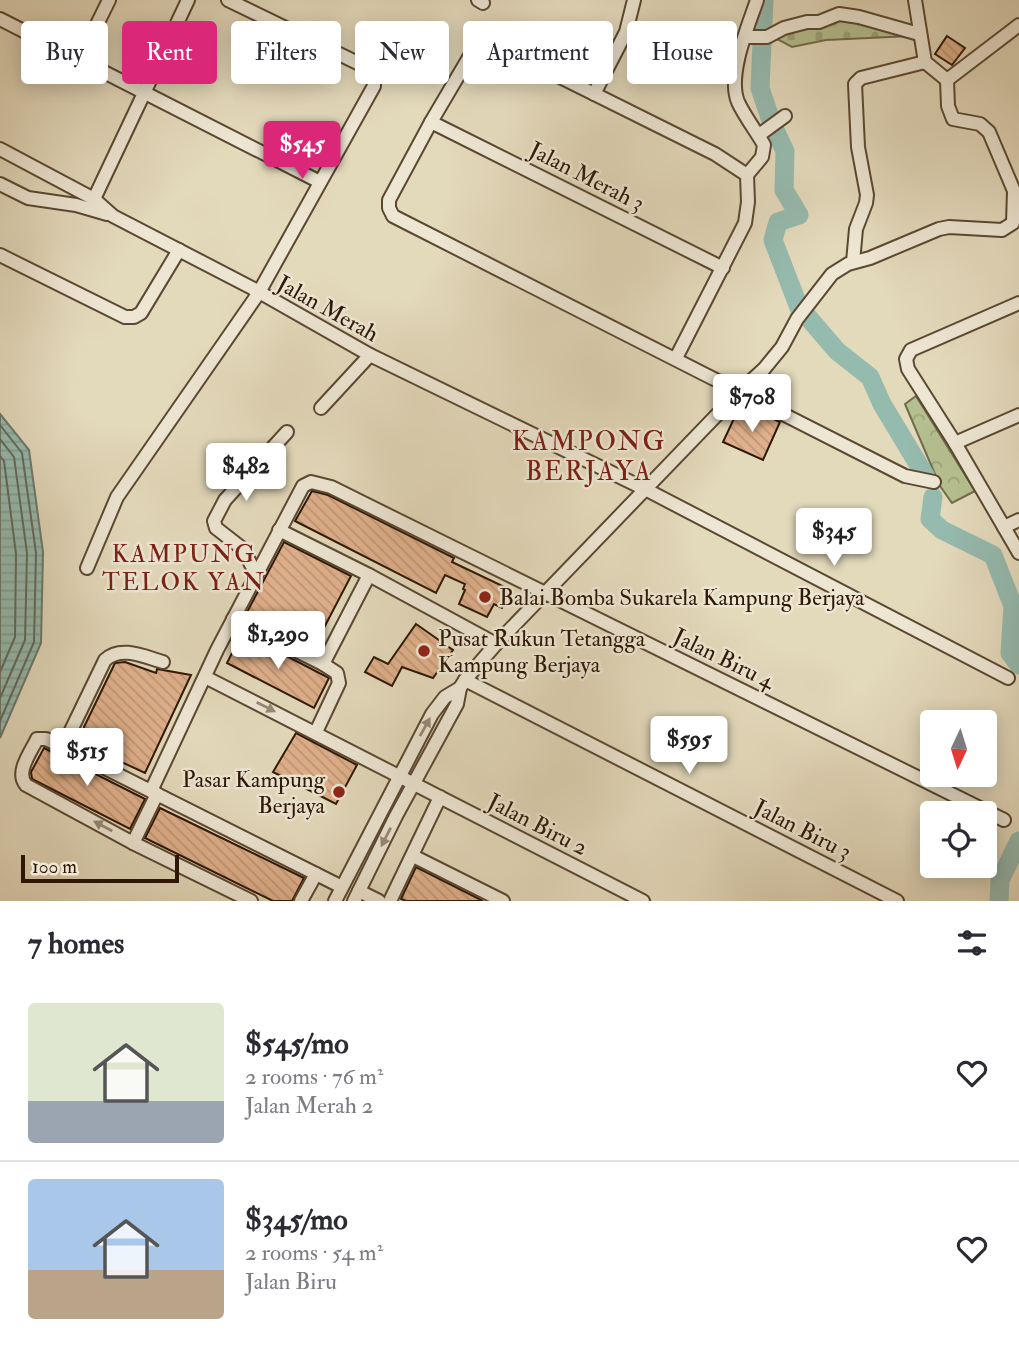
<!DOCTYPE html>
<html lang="en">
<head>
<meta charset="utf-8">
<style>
  :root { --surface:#fff; --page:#f2f2f3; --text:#2b2b33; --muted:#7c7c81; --line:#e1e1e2; --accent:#db2777 }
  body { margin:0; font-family:"IM FELL Double Pica",serif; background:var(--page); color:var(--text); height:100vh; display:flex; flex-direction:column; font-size:26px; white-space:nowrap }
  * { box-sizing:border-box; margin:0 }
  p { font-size:23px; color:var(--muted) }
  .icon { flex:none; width:38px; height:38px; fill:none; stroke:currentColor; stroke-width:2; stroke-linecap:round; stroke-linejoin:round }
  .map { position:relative; height:901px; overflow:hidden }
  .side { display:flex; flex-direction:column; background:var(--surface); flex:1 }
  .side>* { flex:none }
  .top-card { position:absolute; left:21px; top:21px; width:978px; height:63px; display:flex; gap:14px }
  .needle { width:46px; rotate:184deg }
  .fabs { position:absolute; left:920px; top:710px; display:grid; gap:14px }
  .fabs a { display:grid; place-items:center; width:77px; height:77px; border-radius:7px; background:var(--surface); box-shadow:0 4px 18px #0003; font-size:35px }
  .scale { position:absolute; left:21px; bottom:18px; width:158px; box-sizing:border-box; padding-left:7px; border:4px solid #2e1805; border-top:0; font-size:19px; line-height:24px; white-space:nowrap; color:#2e1805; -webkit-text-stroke:5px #ede6d3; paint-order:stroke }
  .price { position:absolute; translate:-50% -60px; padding:0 16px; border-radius:7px; background:#fff; color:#222; font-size:23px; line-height:46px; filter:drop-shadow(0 2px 4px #0008) }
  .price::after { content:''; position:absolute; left:50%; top:42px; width:21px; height:16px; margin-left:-10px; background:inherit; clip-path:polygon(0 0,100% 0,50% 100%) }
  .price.active { background:var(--accent); color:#fff }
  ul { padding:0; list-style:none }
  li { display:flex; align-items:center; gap:21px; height:175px; padding:0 28px }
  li+li { border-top:2px solid var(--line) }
  li span { display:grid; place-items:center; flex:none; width:196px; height:140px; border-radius:7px; color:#555 }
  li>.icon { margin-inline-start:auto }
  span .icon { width:84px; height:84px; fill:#fffc; stroke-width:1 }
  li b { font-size:30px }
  h2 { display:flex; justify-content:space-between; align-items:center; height:84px; padding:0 28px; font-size:30px }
  .tag { padding:0 24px; border-radius:7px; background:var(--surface); box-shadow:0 4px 18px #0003; font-size:24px; line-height:63px }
  .tag.active { background:var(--accent); color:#fff }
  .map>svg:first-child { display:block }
  .cemetery { fill:url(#cemetery-stones); stroke:#726c4a; stroke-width:2 }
  .park { fill:url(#park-crowns); stroke:#726c4a; stroke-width:2 }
  .water { fill:url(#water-rules); stroke:#6c796a; stroke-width:2 }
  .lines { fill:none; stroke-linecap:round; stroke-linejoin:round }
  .shore { stroke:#62695a; stroke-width:2 }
  .river { stroke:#95baae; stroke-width:19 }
  .building { fill:url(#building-back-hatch); stroke:#2e1805; stroke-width:2 }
  .minor-casing { stroke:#5b4832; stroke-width:16 }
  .minor { stroke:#ede6d3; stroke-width:12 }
  .oneway { fill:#978976 }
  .poi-dot { fill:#8f2418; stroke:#ede6d3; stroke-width:2.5 }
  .labels { text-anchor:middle; stroke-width:5; stroke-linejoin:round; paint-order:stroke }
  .street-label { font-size:23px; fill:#2e1805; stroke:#ede6d3 }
  .poi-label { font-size:23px; fill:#2e1805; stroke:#ede6d3; text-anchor:start }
  .neighbourhood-label { font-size:24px; letter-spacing:2px; fill:#7a1f14; stroke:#ede6d3 }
  .quarter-label { font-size:26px; letter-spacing:2px; fill:#7a1f14; stroke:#ede6d3 }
</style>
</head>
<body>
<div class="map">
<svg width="1019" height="901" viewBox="0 0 1019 901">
  <defs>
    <pattern id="cemetery-stones" width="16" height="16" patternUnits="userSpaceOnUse" patternTransform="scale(1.75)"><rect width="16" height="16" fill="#b5bf8f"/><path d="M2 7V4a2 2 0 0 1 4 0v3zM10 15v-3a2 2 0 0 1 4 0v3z" fill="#9ca37a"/></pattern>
    <pattern id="park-crowns" width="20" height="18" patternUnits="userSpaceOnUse" patternTransform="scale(1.75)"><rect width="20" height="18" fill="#b5bf8f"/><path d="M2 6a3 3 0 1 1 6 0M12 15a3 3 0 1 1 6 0" fill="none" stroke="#9ca37a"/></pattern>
    <pattern id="water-rules" width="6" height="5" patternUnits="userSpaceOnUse" patternTransform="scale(1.75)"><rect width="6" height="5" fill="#95baae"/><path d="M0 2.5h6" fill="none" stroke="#819f94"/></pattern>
    <pattern id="building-back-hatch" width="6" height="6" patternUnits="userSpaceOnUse" patternTransform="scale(1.75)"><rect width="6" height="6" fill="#dfb08b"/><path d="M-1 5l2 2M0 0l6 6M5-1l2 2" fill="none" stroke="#c09776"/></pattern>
  </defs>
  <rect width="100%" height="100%" fill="#e3d9bb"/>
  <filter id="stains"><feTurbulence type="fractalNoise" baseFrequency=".00286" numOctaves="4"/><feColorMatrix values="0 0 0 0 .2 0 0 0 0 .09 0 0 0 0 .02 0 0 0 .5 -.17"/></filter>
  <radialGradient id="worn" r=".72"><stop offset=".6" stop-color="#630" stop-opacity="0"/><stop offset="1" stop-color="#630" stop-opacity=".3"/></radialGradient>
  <polygon class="cemetery" points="839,17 911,36 826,40 792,47 775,38 779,32"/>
  <polygon class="park" points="916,396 975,491 952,503 940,486 905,404"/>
  <polygon class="water" points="0,414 29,450 43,552 41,643 0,738"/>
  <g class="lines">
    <g class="shore">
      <polyline points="0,425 22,453 36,553 34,642 0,721"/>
      <polyline points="0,439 14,457 27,553 25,640 0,698"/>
      <polyline points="0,456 4,461 16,554 15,637 0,672"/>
    </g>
    <g class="river">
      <polyline points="764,0 760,88 772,124 785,151 784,190 799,215 778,222 773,240 800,310"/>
      <polyline points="807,316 837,351 870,377 882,404 926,477"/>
      <polyline points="933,497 930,519 942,530 993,555 1013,606 1010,653 1019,665"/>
      <polyline points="999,901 1000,880 1019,841"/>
    </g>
  </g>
  <g class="building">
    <polygon points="947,36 965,48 952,65 935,54"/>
    <polygon points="757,411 780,422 763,460 723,442 737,412 753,419"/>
    <polygon points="312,491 328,495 454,558 452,562 511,590 502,608 494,604 487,617 459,604 465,590 463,589 465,584 445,575 436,593 295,521"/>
    <polygon points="284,542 351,576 314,647 246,614"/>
    <polygon points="416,624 453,650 433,678 402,667 392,686 365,672 374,657 388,664"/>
    <polygon points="242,633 329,678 314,708 227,663"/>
    <polygon points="125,662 156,673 157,669 191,675 145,773 115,759 117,755 87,743 84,727 115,663"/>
    <polygon points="296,733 357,765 336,804 273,772"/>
    <polygon points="44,748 145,799 130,829 32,779 31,772"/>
    <polygon points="160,808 304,878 292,901 273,901 145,838"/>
    <polygon points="416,867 483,901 406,901 401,899"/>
  </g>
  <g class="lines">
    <defs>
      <g id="minor">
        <polyline points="478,0 483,3"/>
        <polyline points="915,0 925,62 947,80"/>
        <polyline points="0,19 320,182"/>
        <polyline points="746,37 767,37 784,28 807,22 819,22 839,14 859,17 919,34"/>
        <polyline points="80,59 109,0"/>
        <polyline points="947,80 1019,25"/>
        <polyline points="594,94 626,32 634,0"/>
        <polyline points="431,122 723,268"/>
        <polyline points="759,135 785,116"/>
        <polyline points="0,149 94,199 113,216 252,288 370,355 645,489 1008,678"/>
        <path d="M 747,175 L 762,157 L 764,145 C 756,131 745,117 738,102 C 727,75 748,27 757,0"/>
        <polyline points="0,184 28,198 76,205 107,214"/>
        <polyline points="94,199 188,0"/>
        <polyline points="0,255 125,317 134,317 141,313 179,250"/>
        <polyline points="853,262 856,229 866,203 867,195 858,147 855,84 861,78 925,62"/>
        <polyline points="1019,303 911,350 906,359 908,369 955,443 1019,553"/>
        <path d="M 676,358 L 745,223 L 748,202 L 747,175 L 715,154 L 498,46 C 488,42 483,42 474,49 L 431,122 L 389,200 L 389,208 L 393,216 L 905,476 L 934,482"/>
        <polyline points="321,408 370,355"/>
        <polyline points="955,443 1019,415"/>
        <polyline points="1004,527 1019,520"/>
        <polyline points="279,530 369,575 496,644"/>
        <polyline points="87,568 117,497 258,294 374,86 374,76 370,69 228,0"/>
        <polyline points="256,574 243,549 216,528 214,521 225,500 287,432"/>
        <polyline points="233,619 323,664 337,673 339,683 316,732"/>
        <polyline points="323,664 369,575"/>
        <polyline points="205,677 643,901"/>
        <polyline points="465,680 897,901"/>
        <path d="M 63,747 L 105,660 C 121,645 145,657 163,662"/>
        <polyline points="151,791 217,650 303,486 311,482 331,487 1004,820"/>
        <polyline points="133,843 157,794"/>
        <polyline points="413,856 503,901"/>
        <polyline points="359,891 379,901"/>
        <path d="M 251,901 L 133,843 L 26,785 C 15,772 31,752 37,739 L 46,739 L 63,747 L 342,887"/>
        <polyline points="301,901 316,874"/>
        <polyline points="335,901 432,714 445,697 460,688"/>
        <polyline points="354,901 396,816 457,704 460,688 465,680 496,644 739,392 764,369 782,347 797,319 832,274 848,264 870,258 939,229 949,227 1002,230 1013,223 1014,191 989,132 980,124 953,119 948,106 947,80"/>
        <polyline points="390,901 440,797"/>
      </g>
    </defs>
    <use href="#minor" class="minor-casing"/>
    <use href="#minor" class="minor"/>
  </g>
  <defs><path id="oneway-solid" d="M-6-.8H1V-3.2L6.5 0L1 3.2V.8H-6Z" transform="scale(1.75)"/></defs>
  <g class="oneway">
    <use href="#oneway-solid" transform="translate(266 707) rotate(27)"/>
    <use href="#oneway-solid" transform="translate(425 727) rotate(-61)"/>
    <use href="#oneway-solid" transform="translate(103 826) rotate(-152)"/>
    <use href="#oneway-solid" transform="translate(386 837) rotate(117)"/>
  </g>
  <g class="poi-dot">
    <circle cx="485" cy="597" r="7"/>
    <circle cx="424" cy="651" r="7"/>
    <circle cx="339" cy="792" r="7"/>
  </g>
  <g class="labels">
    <g class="street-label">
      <text transform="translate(587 176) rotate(27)" y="8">Jalan Merah 3</text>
      <text transform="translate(328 308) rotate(29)" y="8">Jalan Merah</text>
      <text transform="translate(724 658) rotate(26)" y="8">Jalan Biru 4</text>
      <text transform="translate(538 824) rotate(27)" y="8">Jalan Biru 2</text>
      <text transform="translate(803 829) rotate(27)" y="8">Jalan Biru 3</text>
    </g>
    <g class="poi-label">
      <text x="499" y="605">Balai Bomba Sukarela Kampung Berjaya</text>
      <text x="438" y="646">Pusat Rukun Tetangga<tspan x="438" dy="26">Kampung Berjaya</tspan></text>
      <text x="325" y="787" text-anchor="end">Pasar Kampung<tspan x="325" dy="26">Berjaya</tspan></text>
    </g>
    <g class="neighbourhood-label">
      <text x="184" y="562">KAMPUNG<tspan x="184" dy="28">TELOK YAN</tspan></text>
    </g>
    <g class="quarter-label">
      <text x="589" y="450">KAMPONG<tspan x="589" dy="30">BERJAYA</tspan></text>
    </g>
  </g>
  <rect width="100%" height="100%" filter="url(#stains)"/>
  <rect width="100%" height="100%" fill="url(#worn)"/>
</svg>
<div class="fabs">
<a><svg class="needle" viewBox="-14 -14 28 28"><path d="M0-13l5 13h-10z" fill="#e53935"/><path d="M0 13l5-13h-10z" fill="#7c7c81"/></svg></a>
<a><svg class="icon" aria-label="locate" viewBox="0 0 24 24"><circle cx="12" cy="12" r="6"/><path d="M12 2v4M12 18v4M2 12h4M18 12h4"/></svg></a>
</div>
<div class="scale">100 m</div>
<b class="price active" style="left:302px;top:181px">$545</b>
<b class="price" style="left:752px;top:434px">$708</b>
<b class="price" style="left:246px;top:503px">$482</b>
<b class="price" style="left:834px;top:568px">$345</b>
<b class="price" style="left:278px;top:671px">$1,290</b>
<b class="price" style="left:689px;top:776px">$595</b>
<b class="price" style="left:87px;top:788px">$515</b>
<div class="top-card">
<a class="tag">Buy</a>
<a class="tag active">Rent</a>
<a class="tag">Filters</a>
<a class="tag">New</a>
<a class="tag">Apartment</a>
<a class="tag">House</a>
</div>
</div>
<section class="side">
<h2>7 homes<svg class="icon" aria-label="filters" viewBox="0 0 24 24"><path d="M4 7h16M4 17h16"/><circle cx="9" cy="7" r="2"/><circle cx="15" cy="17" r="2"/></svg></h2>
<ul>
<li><span style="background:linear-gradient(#dfe7d0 70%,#9aa5b1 0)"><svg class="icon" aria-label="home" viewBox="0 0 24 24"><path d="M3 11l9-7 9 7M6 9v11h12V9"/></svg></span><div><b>$545/mo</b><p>2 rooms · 76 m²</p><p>Jalan Merah 2</p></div><svg class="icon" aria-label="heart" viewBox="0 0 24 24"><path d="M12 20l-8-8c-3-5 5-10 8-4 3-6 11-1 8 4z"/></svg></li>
<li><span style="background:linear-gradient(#a9c7e8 65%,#b9a48a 0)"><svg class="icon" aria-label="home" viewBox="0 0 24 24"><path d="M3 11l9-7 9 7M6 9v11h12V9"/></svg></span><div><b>$345/mo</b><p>2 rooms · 54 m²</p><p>Jalan Biru</p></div><svg class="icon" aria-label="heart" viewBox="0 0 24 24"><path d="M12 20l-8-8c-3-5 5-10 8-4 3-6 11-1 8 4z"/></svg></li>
</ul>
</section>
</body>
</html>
